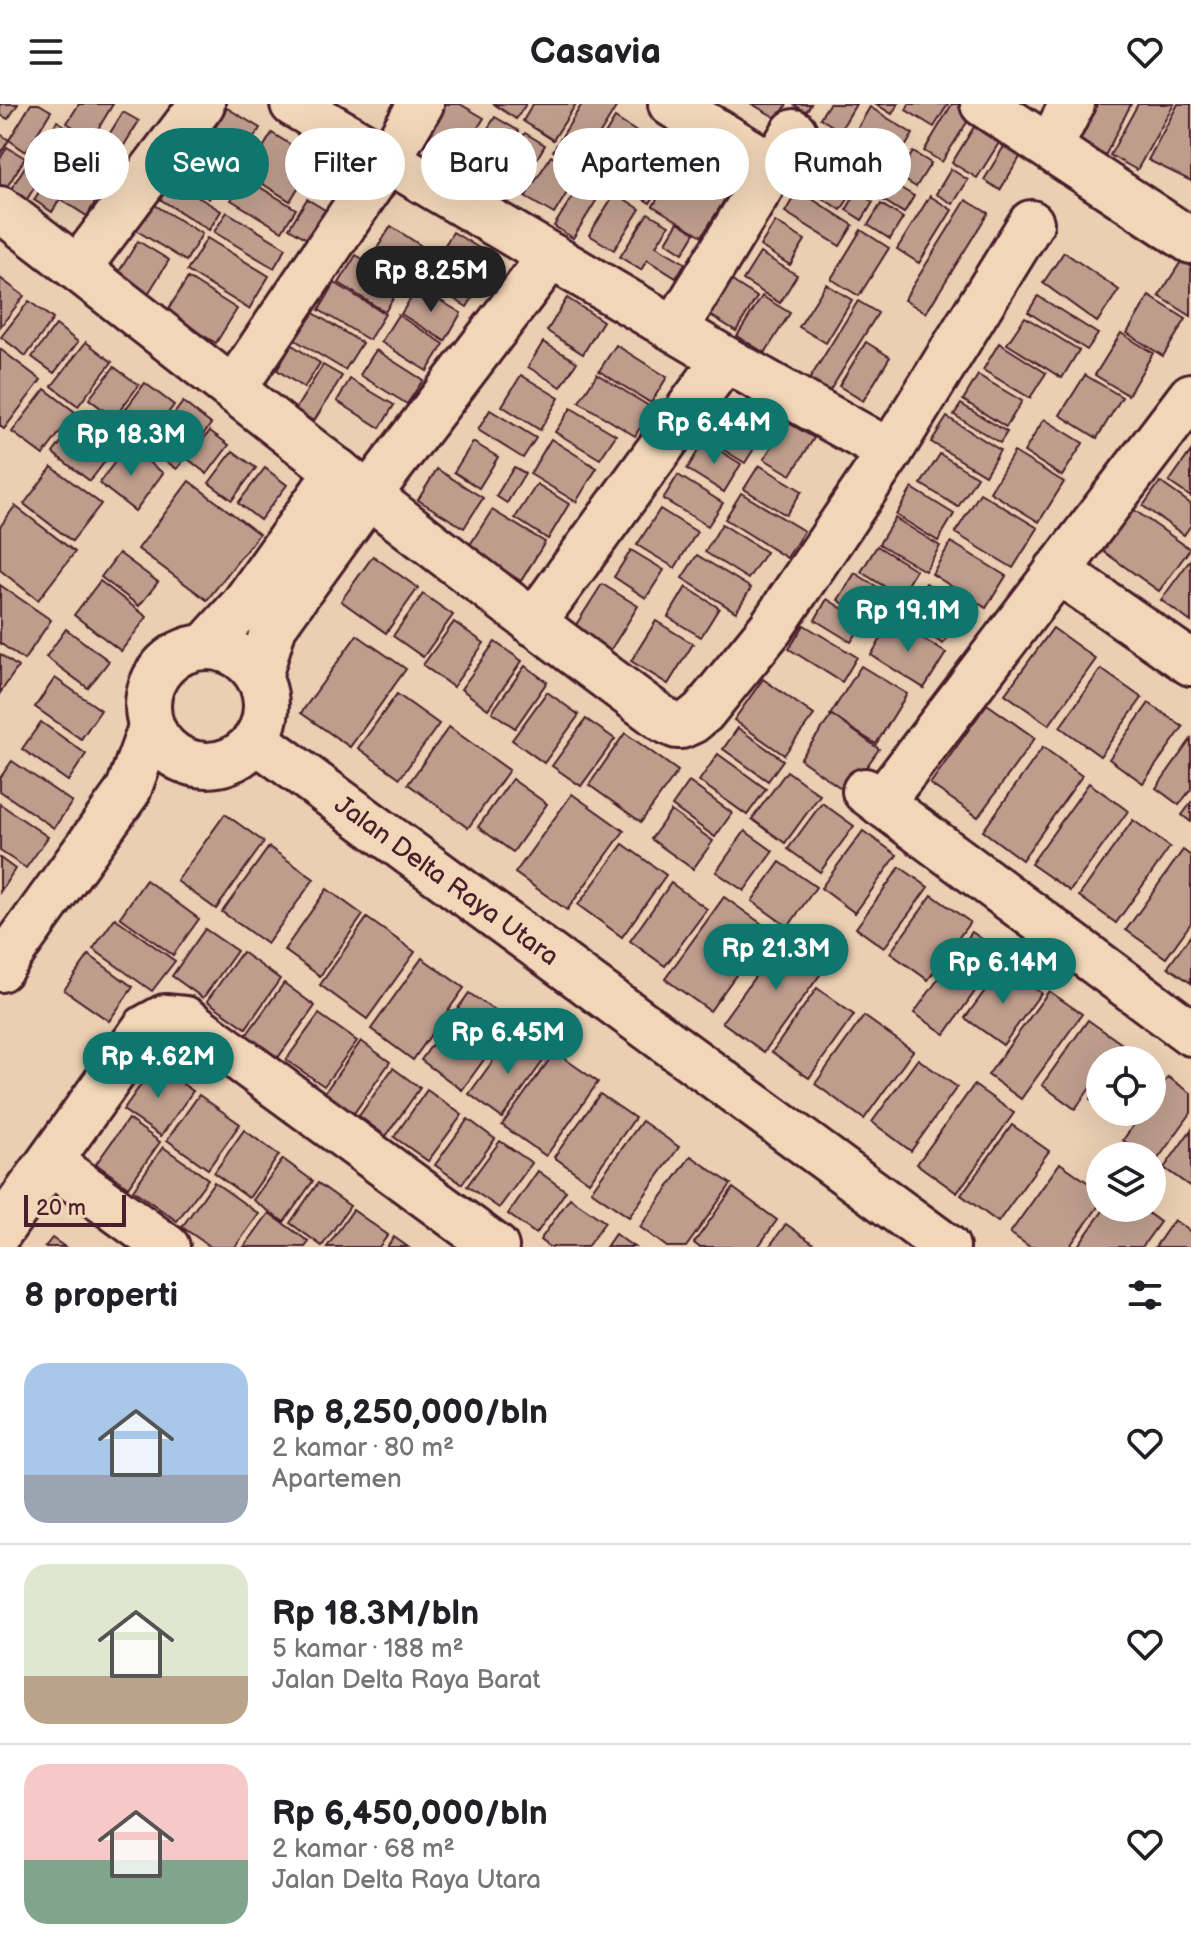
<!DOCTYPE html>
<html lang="id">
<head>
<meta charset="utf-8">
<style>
  :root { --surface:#fff; --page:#f2f2f2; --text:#202124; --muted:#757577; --line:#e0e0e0; --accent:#0f766e }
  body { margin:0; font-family:"Balsamiq Sans",sans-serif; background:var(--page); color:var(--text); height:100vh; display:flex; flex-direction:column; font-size:30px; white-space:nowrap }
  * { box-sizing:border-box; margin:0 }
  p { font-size:26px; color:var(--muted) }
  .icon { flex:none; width:44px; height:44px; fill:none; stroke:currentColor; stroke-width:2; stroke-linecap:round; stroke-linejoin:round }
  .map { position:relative; height:1143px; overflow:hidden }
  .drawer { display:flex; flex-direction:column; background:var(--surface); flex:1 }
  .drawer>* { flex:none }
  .guide { position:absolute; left:24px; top:24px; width:1144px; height:72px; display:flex; gap:16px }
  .controls { position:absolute; left:1086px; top:942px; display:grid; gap:16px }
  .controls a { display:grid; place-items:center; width:80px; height:80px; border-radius:50%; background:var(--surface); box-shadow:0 8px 32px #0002; font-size:40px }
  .scale { position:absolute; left:24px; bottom:20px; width:102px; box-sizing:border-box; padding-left:8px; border:4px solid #4a1f2b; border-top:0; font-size:22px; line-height:28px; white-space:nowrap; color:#4a1f2b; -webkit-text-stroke:6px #f1d6b8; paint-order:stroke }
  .price { position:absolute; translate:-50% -68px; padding:0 18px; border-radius:28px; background:var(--accent); color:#fff; font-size:26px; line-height:52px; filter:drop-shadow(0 2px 4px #0008) }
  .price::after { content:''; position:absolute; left:50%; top:48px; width:24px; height:18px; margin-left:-12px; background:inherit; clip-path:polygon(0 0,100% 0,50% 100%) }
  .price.selected { background:#222; color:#fff }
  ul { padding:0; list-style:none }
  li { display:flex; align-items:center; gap:24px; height:200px; padding:0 24px }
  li+li { border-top:2px solid var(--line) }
  li span { display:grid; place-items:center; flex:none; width:224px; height:160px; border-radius:24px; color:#555 }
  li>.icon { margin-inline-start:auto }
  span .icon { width:96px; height:96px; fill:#fffc; stroke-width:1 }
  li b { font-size:34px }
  h2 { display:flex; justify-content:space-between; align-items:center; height:96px; padding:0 24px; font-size:34px }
  .tag { padding:0 28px; border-radius:36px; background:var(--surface); box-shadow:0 8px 32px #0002; font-size:28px; line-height:72px }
  .tag.selected { background:var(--accent); color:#fff }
  header { display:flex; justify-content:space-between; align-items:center; height:104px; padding:0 24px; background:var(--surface); font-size:36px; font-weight:600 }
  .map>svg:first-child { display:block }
  .building { fill:#be9d8d; stroke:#4a1f2b; stroke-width:2 }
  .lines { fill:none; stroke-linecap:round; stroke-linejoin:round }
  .minor-casing { stroke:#4a1f2b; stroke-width:50 }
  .minor { stroke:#f1d6b8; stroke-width:44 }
  .labels { text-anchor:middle; stroke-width:6; stroke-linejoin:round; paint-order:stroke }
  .street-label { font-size:26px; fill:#4a1f2b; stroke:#f1d6b8 }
</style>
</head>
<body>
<header><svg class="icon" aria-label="menu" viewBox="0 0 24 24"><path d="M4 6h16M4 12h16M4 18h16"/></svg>Casavia<svg class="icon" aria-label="heart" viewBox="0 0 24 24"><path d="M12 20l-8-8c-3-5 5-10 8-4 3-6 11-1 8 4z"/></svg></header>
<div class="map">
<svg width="1191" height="1143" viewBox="0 0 1191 1143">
  <rect width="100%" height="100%" fill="#eacfb2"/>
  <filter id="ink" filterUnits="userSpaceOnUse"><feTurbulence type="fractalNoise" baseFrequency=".0125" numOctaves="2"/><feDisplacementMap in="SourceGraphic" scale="16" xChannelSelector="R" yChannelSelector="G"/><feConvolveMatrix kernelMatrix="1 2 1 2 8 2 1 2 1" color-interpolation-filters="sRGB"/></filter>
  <g filter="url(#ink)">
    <g class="building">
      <polygon points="0,0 18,0 8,15 0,11"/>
      <polygon points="31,0 39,0 51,7 26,48 9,36"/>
      <polygon points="79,0 113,0 92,35 67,19"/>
      <polygon points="438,0 460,0 484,14 456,59 416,35"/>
      <polygon points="494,0 526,0 516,15"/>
      <polygon points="533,0 576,0 553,36 523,17"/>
      <polygon points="582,0 618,0 580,62 553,47"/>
      <polygon points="752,0 787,0 778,15"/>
      <polygon points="793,0 811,0 806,8"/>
      <polygon points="829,0 856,0 840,27 820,14"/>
      <polygon points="876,0 898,0 892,10"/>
      <polygon points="909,0 948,0 934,23 906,6"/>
      <polygon points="952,0 962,0 974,7 942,58 924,47"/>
      <polygon points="1097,0 1131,0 1105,52 1078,39"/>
      <polygon points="1138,0 1174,0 1137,66 1110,51"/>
      <polygon points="1178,0 1191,0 1191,77 1148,56"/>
      <polygon points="870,3 913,30 897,56 854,30"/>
      <polygon points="227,4 260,24 236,62 204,42"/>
      <polygon points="123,8 139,17 118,51 102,42"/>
      <polygon points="495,13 519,27 489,76 465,61"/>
      <polygon points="615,14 637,28 609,73 587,60"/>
      <polygon points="57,17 96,41 74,77 35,52"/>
      <polygon points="977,18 1002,34 977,74 952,59"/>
      <polygon points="815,22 836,35 815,68 795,56"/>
      <polygon points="652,27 682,46 650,99 619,80"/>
      <polygon points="1013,27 1030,37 1000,86 984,76"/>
      <polygon points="272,29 315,56 290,97 247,70"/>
      <polygon points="525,29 545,41 520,83 499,70"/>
      <polygon points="0,30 9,36 0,50"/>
      <polygon points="849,38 872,52 854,82 830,68"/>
      <polygon points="7,43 25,54 0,94 0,55"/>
      <polygon points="192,45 227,66 209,95 174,74"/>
      <polygon points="96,46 118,59 99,91 77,77"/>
      <polygon points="913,48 931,59 916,83 898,72"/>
      <polygon points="686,49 735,79 702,132 653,102"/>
      <polygon points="551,52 579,69 554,110 525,93"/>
      <polygon points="29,56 45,66 21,105 5,95"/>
      <polygon points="876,56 897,69 880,96 859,83"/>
      <polygon points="951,65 968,76 953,100 936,90"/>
      <polygon points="52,67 97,95 87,112 60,95 52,108 34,96"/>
      <polygon points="819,67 853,87 841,106 807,85"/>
      <polygon points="585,72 604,84 573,134 554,122"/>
      <polygon points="167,74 221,107 209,126 155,92"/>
      <polygon points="245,74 296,105 282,127 231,96"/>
      <polygon points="894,80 914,92 904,109 883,96"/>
      <polygon points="798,86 853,121 840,142 785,108"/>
      <polygon points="857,88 873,98 862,116 846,106"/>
      <polygon points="615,89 640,105 614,146 589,131"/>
      <polygon points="930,92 952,106 919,159 897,145"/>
      <polygon points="307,95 330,109 312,138 289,124"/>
      <polygon points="966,96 988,109 926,209 904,196"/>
      <polygon points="150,98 202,130 186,157 134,125"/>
      <polygon points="881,100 903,114 890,135 868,121"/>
      <polygon points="227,108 286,144 274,164 214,128"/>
      <polygon points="648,109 669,121 656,142 685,159 676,174 647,156 641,166 620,153"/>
      <polygon points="678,118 695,129 683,149 666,138"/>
      <polygon points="775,118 805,136 790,161 760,142"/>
      <polygon points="391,122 426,145 406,178 370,156"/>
      <polygon points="861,126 889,144 859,192 831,175"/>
      <polygon points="453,128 497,155 467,203 423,176"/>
      <polygon points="207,134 269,172 249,205 187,167"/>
      <polygon points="138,137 169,156 148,190 117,171"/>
      <polygon points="1064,148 1119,186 1097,218 1043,179"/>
      <polygon points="760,149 797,171 780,199 743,176"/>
      <polygon points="356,151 402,179 385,208 339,179"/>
      <polygon points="1182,156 1191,162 1191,212 1159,192"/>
      <polygon points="0,174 24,192 0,223"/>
      <polygon points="188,174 237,205 216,239 166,209"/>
      <polygon points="729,175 757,193 736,227 707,209"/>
      <polygon points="335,179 385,210 369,236 319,206"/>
      <polygon points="826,180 852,196 826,239 799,223"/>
      <polygon points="418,183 461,209 445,237 401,210"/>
      <polygon points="762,192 790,209 765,249 737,232"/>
      <polygon points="1038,192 1098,230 1087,246 1028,208"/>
      <polygon points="1149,192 1186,215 1163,252 1127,229"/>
      <polygon points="567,194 603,217 583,250 547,227"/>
      <polygon points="29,197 53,215 26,252 1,233"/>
      <polygon points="858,197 878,209 829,288 809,276"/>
      <polygon points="312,208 362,239 345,266 295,236"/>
      <polygon points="398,211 444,240 427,267 381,238"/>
      <polygon points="1025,213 1079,246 1062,274 1007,240"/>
      <polygon points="56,221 78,238 54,269 32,253"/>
      <polygon points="1121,229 1153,249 1128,291 1095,271"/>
      <polygon points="86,238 112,258 78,302 52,282"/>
      <polygon points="543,238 577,258 561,283 528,263"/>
      <polygon points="866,238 890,253 863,297 839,282"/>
      <polygon points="999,239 1046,269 1030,294 983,266"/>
      <polygon points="292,241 320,259 304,284 277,266"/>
      <polygon points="616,241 667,273 651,299 599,267"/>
      <polygon points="0,245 41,276 4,325 0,322"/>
      <polygon points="376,246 423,276 407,300 360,271"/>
      <polygon points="323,261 342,272 314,317 295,306"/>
      <polygon points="114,263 139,281 114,314 89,295"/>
      <polygon points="597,270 652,304 635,332 579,298"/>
      <polygon points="521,271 559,294 540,326 502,302"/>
      <polygon points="978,271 1022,297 1006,323 963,296"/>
      <polygon points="1085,271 1122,293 1097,334 1060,311"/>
      <polygon points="350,275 394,301 380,324 337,297"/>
      <polygon points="145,279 174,301 145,340 116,318"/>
      <polygon points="45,285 75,308 43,351 12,328"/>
      <polygon points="183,298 211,320 177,365 148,344"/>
      <polygon points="961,300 1007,328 1000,339 954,311"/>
      <polygon points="731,302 767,324 745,359 709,337"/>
      <polygon points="571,304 616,331 600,355 555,328"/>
      <polygon points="490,306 536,334 523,354 478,326"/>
      <polygon points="82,310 120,338 90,377 53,349"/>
      <polygon points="947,313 1000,346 985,371 931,338"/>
      <polygon points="1044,315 1083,339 1062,372 1024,348"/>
      <polygon points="787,318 814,334 791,371 764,355"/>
      <polygon points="210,327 229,341 207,370 188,355"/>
      <polygon points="551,335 597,364 576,398 530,370"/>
      <polygon points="704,337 741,360 724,388 687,365"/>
      <polygon points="473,338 498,353 479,384 454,368"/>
      <polygon points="127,342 163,369 135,407 99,379"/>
      <polygon points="233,347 256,364 232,396 209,379"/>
      <polygon points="1191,347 1191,393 1169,378"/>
      <polygon points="1014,348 1064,378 1039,418 990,388"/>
      <polygon points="940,350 977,373 958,403 921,380"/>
      <polygon points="759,361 802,387 786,411 744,385"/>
      <polygon points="52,363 101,400 72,437 24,400"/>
      <polygon points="514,363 525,369 507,399 496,392"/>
      <polygon points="265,364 287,381 260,416 238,399"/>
      <polygon points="437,365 483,394 464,424 418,396"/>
      <polygon points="678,371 723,399 708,422 663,395"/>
      <polygon points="189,377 259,430 207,496 138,445"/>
      <polygon points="1160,378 1191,400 1191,421 1184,431 1143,402"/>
      <polygon points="537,380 569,400 548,435 515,414"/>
      <polygon points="912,384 954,410 938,437 896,411"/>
      <polygon points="741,389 804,427 787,454 725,415"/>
      <polygon points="980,389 1038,424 1013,464 955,429"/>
      <polygon points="15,402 75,448 38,496 0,466 0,423"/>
      <polygon points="1130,403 1190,445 1159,487 1100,445"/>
      <polygon points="660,405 697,428 675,464 637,441"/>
      <polygon points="492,406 545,438 521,477 468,444"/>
      <polygon points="895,414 940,442 925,467 879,440"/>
      <polygon points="722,420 766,448 748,475 705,448"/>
      <polygon points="951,438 1006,472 986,504 932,470"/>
      <polygon points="877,442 916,466 900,492 861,468"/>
      <polygon points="631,446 664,466 646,494 614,473"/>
      <polygon points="119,449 158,478 139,502 101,473"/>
      <polygon points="697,451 751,484 736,508 682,474"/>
      <polygon points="373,452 418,484 386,529 341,497"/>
      <polygon points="1191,455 1191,518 1161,496"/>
      <polygon points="855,469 887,489 870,517 838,496"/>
      <polygon points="100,477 147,513 121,547 74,511"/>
      <polygon points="926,479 966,504 943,540 903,515"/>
      <polygon points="602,480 638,502 610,547 574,524"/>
      <polygon points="0,481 51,516 24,556 0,539"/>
      <polygon points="686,483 719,504 701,533 668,513"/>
      <polygon points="423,490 453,511 423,553 393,532"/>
      <polygon points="827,495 864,518 851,538 815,516"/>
      <polygon points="893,516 946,549 924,584 871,551"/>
      <polygon points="656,517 693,540 668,580 631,557"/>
      <polygon points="454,518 484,539 453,583 423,561"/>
      <polygon points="804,521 857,553 842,578 789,545"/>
      <polygon points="1053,524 1096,555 1049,621 1005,590"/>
      <polygon points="66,525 109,557 88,584 46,553"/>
      <polygon points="357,531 406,565 350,643 301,609"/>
      <polygon points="495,538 522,557 488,605 461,585"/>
      <polygon points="0,550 18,563 0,589"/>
      <polygon points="525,562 547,578 515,624 492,608"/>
      <polygon points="861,562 907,590 876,640 830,611"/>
      <polygon points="1101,565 1142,594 1100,652 1060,623"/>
      <polygon points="55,574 101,606 81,635 35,603"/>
      <polygon points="763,575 814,611 784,651 734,616"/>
      <polygon points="547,588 579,611 544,659 512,636"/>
      <polygon points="397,590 439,620 400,674 358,644"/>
      <polygon points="1149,599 1183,623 1143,679 1109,655"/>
      <polygon points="987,600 1035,634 978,713 930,680"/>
      <polygon points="832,611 879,645 848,689 800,655"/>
      <polygon points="586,615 615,635 581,682 552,662"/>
      <polygon points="41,618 86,650 68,677 22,645"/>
      <polygon points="449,623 509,666 468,724 408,680"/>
      <polygon points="738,624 783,656 768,677 723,645"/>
      <polygon points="625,629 678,667 641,718 589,681"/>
      <polygon points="1191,635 1191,685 1179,701 1156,684"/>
      <polygon points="1043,643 1082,672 1022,756 983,727"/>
      <polygon points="718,650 766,685 747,711 699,677"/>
      <polygon points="12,657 72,698 54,724 0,687 0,674"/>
      <polygon points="787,667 820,691 785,739 752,715"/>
      <polygon points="512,675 547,700 513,748 478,723"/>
      <polygon points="689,678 732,709 715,733 672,702"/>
      <polygon points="1089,679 1128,707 1070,787 1031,760"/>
      <polygon points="572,690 624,727 567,806 515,769"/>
      <polygon points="822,699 854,722 820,768 788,745"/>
      <polygon points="1191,699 1191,718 1182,711"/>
      <polygon points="0,700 48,733 26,764 0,747"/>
      <polygon points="671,707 713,737 693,765 651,735"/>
      <polygon points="225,710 264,738 216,805 177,777"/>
      <polygon points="1133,716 1170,743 1116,819 1079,792"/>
      <polygon points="745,727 773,747 744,787 716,768"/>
      <polygon points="863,727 897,751 855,809 821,784"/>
      <polygon points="623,740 666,771 622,833 578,801"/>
      <polygon points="269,743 314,775 267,840 222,808"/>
      <polygon points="1183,746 1191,752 1191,819 1166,854 1126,826"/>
      <polygon points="0,754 15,765 0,788"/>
      <polygon points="780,758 816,783 788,823 752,797"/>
      <polygon points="900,763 928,783 884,844 856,824"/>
      <polygon points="146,776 199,815 173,851 120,813"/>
      <polygon points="671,779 707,805 665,862 630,837"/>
      <polygon points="327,785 363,811 320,872 284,846"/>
      <polygon points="932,791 970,818 928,876 890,849"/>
      <polygon points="724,793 769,825 710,907 665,875"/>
      <polygon points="115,814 175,857 152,887 93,845"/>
      <polygon points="367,814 415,848 367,915 320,881"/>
      <polygon points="205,825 237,847 203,894 172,872"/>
      <polygon points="788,827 830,857 764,948 722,918"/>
      <polygon points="972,828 1002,849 945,930 914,909"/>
      <polygon points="1191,831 1191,879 1168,863"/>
      <polygon points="242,848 280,875 246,924 207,897"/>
      <polygon points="89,851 133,883 109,917 64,886"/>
      <polygon points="422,854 464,884 413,956 371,925"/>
      <polygon points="1003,862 1041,889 1003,941 965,914"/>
      <polygon points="284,879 315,902 277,955 245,933"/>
      <polygon points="817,884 854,911 809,974 772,948"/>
      <polygon points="1049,887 1082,910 1021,995 988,971"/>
      <polygon points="469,889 511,918 462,986 421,956"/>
      <polygon points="319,910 357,937 324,982 286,956"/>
      <polygon points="864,912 913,947 864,1015 815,980"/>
      <polygon points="1088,916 1122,940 1110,956 1100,956 1100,970 1075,1005 1042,981"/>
      <polygon points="513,929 546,953 502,1014 469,990"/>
      <polygon points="361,937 390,958 352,1012 323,991"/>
      <polygon points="1126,944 1142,956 1118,956"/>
      <polygon points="555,948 598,978 546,1052 502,1021"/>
      <polygon points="918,955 957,983 911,1047 872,1018"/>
      <polygon points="155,961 193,987 161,1032 123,1006"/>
      <polygon points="393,964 420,984 386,1032 359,1012"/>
      <polygon points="1168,973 1191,989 1191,1009 1155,1059 1152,1057 1152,1052 1145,1052 1123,1036 1143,1008 1152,1008 1152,996"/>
      <polygon points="974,981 1014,1009 957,1089 917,1060"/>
      <polygon points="1100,982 1100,1002 1090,995"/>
      <polygon points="427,986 462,1011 428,1057 394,1033"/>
      <polygon points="600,990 635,1014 589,1078 554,1053"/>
      <polygon points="199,991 240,1020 208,1065 167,1036"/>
      <polygon points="1109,1008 1129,1008 1122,1018"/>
      <polygon points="128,1015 160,1038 128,1083 96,1060"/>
      <polygon points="468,1015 495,1035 462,1080 435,1061"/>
      <polygon points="642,1017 679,1043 629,1113 591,1087"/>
      <polygon points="1012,1021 1049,1047 998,1118 961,1091"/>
      <polygon points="244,1026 279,1051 249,1094 214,1069"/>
      <polygon points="1191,1026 1191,1083 1164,1064"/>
      <polygon points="500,1037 532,1059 499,1104 467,1082"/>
      <polygon points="163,1043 208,1075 177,1117 133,1086"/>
      <polygon points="691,1052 731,1080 686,1143 667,1143 640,1123"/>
      <polygon points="283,1055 313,1077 284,1118 253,1096"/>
      <polygon points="1060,1059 1100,1087 1100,1100 1069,1143 1030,1143 1010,1129"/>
      <polygon points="538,1067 566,1087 536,1130 508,1110"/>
      <polygon points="214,1078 259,1110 235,1143 211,1143 182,1123"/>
      <polygon points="318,1079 350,1102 322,1142 290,1119"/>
      <polygon points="733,1084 777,1116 758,1143 699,1143 694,1139"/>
      <polygon points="570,1094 605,1118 587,1143 549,1143 540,1136"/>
      <polygon points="1105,1104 1141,1104 1160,1118 1142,1143 1077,1143"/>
      <polygon points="353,1106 388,1131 379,1143 327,1143"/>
      <polygon points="269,1109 309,1138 305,1143 244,1143"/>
      <polygon points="1174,1116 1191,1128 1191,1143 1155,1143"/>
      <polygon points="786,1120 818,1143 769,1143"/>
      <polygon points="615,1130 634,1143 606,1143"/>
      <polygon points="394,1133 408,1143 387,1143"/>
      <polygon points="52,1134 65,1143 45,1143"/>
    </g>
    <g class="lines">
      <defs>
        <g id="minor">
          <polyline points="293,0 725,255 890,348"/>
          <polyline points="671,0 774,62"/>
          <polyline points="983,0 1191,137"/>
          <polyline points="1050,43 1072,0"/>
          <path d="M 0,105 C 222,275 439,450 664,616 L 677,622 L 681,622 L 692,617 L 703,608 L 771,524 L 890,348 L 1031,119"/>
          <polyline points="78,164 202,0"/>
          <polyline points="675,225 794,28"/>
          <polyline points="234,284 387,57 421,0"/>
          <polyline points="1057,466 1191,559"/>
          <polyline points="533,519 725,255"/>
          <circle cx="207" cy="602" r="59"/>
          <polyline points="205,543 244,500 338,367"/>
          <polyline points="259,573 274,522 368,392 551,152"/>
          <polyline points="256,636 947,1143"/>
          <polyline points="865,687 1191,929"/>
          <polyline points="881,699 1191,292"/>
          <polyline points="0,865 128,687 151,624"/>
          <polyline points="50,1058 167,1143"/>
          <polyline points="0,1127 145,924 165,913 185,915 496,1143"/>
        </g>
      </defs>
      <use href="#minor" class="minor-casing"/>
      <use href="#minor" class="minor"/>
    </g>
  </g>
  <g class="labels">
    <g class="street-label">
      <text transform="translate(447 776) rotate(36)" y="9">Jalan Delta Raya Utara</text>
    </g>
  </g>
</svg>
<div class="controls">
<a><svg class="icon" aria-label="locate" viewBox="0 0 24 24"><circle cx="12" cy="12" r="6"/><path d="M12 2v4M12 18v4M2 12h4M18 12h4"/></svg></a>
<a><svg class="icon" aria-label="layers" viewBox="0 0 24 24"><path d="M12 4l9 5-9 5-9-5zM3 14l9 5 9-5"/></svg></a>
</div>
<div class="scale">20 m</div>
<b class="price selected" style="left:431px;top:210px">Rp 8.25M</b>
<b class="price" style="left:714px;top:362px">Rp 6.44M</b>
<b class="price" style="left:131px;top:374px">Rp 18.3M</b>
<b class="price" style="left:908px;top:550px">Rp 19.1M</b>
<b class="price" style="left:776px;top:888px">Rp 21.3M</b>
<b class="price" style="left:1003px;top:902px">Rp 6.14M</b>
<b class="price" style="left:508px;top:972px">Rp 6.45M</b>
<b class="price" style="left:158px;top:996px">Rp 4.62M</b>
<div class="guide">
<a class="tag">Beli</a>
<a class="tag selected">Sewa</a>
<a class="tag">Filter</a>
<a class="tag">Baru</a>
<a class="tag">Apartemen</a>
<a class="tag">Rumah</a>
</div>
</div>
<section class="drawer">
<h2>8 properti<svg class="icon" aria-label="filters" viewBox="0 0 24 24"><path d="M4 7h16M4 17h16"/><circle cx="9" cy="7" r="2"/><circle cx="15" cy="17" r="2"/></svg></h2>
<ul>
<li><span style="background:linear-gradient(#a9c7e8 70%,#9aa5b1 0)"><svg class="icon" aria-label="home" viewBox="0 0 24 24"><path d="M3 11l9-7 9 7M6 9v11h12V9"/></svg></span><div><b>Rp 8,250,000/bln</b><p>2 kamar · 80 m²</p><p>Apartemen</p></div><svg class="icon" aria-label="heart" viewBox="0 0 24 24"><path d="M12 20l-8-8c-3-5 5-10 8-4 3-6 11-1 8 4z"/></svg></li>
<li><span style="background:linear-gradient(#dfe7d0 70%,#b9a48a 0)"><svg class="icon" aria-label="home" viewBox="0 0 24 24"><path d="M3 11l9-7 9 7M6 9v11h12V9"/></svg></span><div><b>Rp 18.3M/bln</b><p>5 kamar · 188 m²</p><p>Jalan Delta Raya Barat</p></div><svg class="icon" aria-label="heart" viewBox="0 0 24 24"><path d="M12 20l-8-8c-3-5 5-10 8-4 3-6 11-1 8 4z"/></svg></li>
<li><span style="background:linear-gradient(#f6c9c9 60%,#7fa58c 0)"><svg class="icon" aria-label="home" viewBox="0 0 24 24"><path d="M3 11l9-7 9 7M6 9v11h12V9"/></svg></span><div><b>Rp 6,450,000/bln</b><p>2 kamar · 68 m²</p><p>Jalan Delta Raya Utara</p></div><svg class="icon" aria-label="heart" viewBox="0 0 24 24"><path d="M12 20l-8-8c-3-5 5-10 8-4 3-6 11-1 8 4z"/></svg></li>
</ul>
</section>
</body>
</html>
